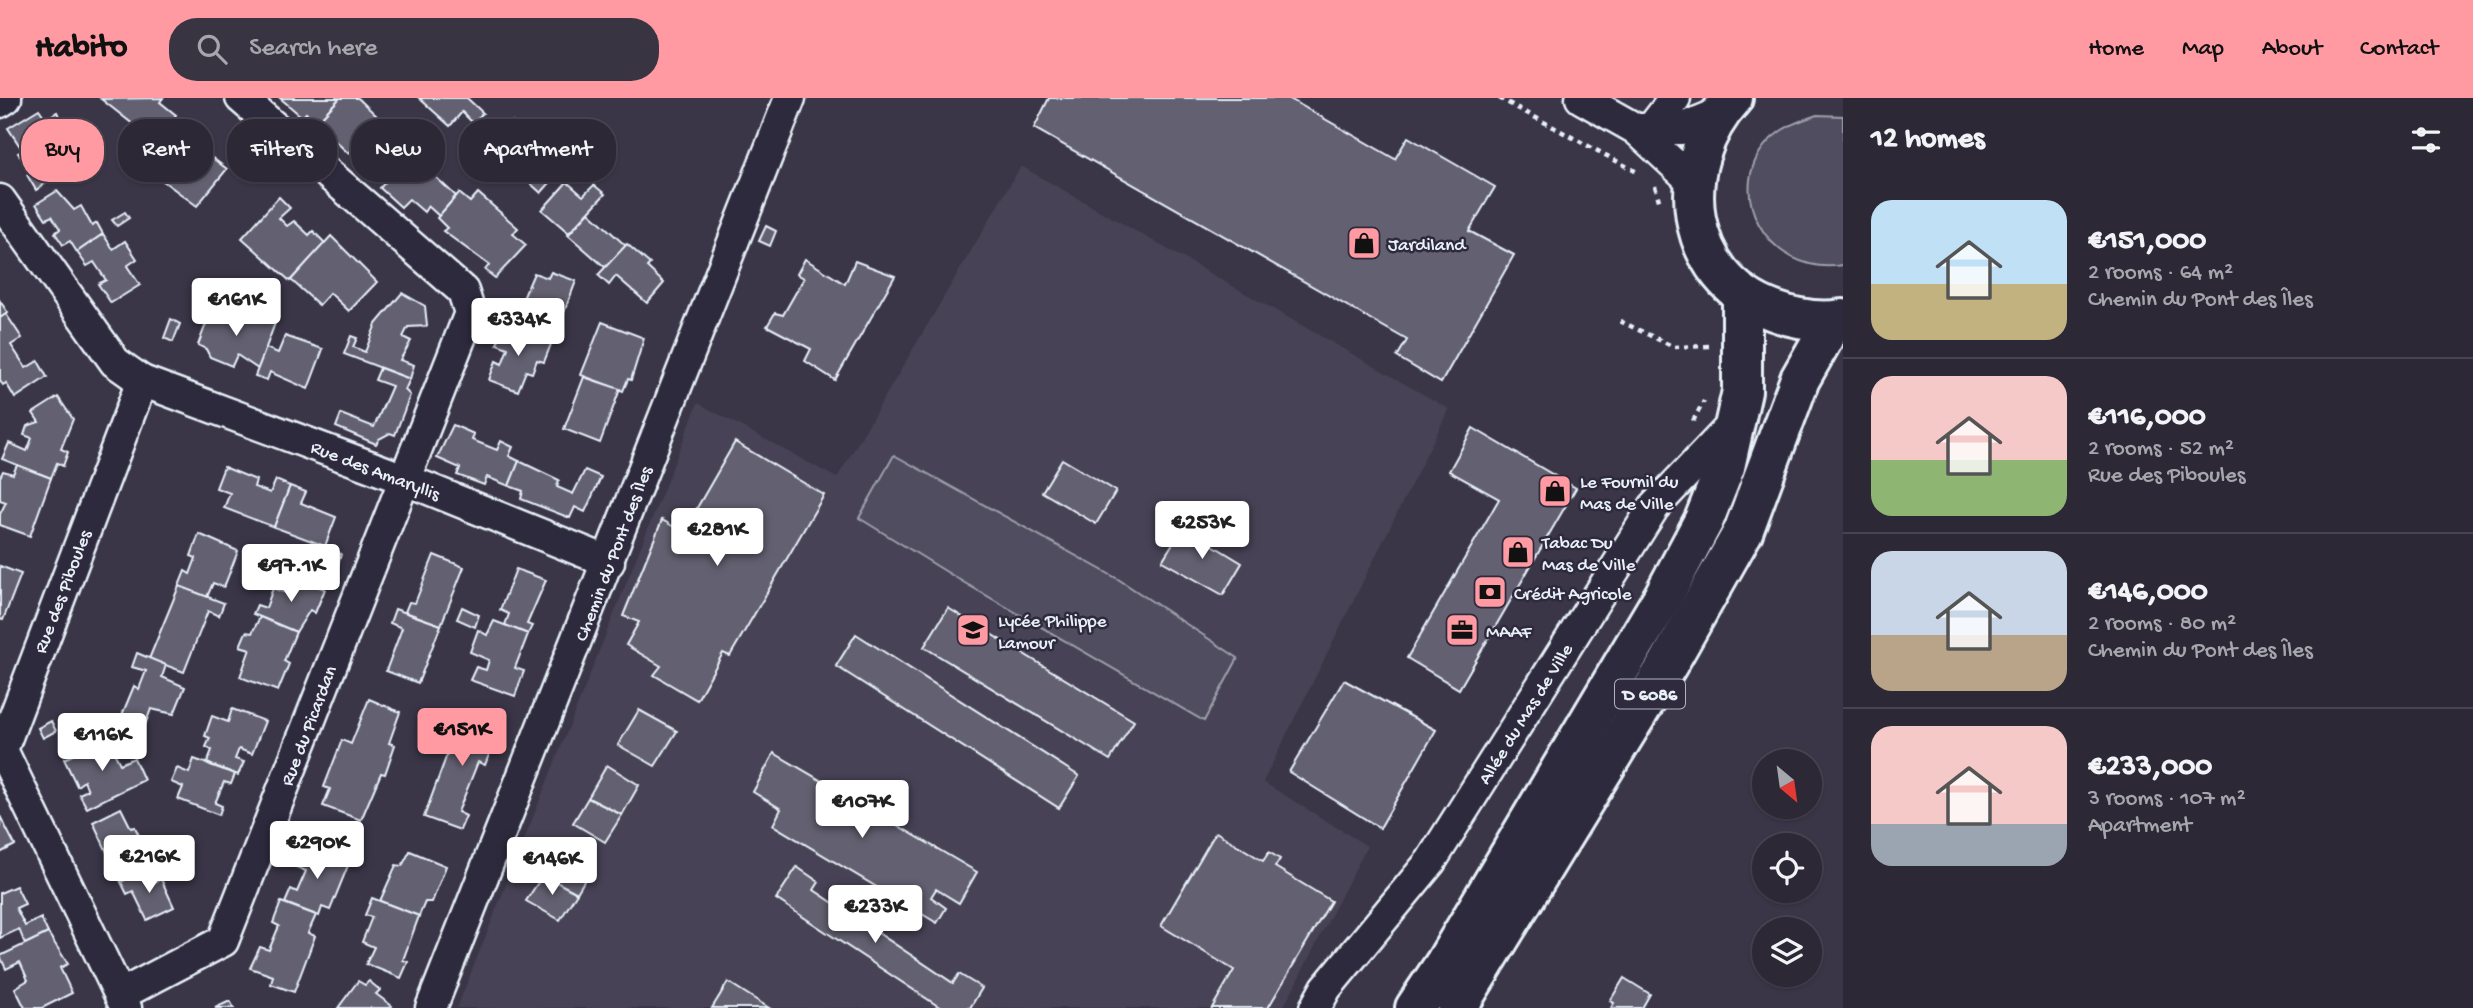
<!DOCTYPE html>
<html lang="en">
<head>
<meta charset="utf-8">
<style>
  :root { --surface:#2c2836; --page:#383442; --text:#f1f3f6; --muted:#a6a6ad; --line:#484451; --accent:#ff9aa2 }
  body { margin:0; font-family:"Gochi Hand",sans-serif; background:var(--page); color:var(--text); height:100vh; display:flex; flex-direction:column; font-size:26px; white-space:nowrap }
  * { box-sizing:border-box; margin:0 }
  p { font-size:23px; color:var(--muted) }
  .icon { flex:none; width:38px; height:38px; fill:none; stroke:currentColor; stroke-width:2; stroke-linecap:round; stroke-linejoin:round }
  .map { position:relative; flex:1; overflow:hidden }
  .drawer { display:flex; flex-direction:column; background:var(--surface); width:630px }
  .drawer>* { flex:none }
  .top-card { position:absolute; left:21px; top:21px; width:665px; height:63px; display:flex; gap:14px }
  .needle { width:46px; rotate:151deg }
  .tools { position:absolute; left:1752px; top:651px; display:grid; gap:14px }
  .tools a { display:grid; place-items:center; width:70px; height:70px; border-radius:50%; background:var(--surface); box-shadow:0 2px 5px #0004,0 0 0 2px var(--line); font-size:35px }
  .price { position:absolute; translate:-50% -60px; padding:0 16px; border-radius:7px; background:#fff; color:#222; font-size:23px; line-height:46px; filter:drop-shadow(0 2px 4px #0008) }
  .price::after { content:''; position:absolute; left:50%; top:42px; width:21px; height:16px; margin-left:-10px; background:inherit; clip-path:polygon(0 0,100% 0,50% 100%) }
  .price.selected { background:var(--accent); color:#111 }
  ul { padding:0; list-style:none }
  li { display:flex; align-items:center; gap:21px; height:175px; padding:0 28px }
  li+li { border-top:2px solid var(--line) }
  li span { display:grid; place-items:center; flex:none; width:196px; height:140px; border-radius:21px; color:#555 }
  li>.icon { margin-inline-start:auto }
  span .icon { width:84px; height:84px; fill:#fffc; stroke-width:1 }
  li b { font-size:30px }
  h2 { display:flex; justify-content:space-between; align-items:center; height:84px; padding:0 28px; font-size:30px }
  .tag { padding:0 24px; border-radius:28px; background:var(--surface); box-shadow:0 2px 5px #0004,0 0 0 2px var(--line); font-size:24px; line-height:63px }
  .tag.selected { background:var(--accent); color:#111 }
  header { display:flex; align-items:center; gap:42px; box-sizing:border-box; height:98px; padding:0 35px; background:var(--accent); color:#111 }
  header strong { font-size:33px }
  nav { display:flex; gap:38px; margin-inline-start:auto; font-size:24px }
  .search { width:490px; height:63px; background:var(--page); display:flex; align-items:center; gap:18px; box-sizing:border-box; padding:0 24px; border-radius:28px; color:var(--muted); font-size:26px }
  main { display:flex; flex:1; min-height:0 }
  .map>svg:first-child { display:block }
  .built { fill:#464354 }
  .green { fill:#504e5f; stroke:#9ca0ac; stroke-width:2 }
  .building { fill:#636171; stroke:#e8f1f8; stroke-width:2 }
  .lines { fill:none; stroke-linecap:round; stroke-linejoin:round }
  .minor-casing { stroke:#e8f1f8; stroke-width:35 }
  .major-casing { stroke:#e8f1f8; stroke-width:44 }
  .path { stroke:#e8f1f8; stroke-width:4.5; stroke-dasharray:5 5; stroke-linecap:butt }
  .minor { stroke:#2f2a3d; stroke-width:30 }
  .major { stroke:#2f2a3d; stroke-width:38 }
  .labels { text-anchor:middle; stroke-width:5; stroke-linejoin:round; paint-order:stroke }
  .shield { fill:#2f2a3d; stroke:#b0b5c0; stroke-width:2 }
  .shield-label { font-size:18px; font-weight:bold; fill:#e8f1f8 }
  .poi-label { font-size:19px; fill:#e8f1f8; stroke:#2f2a3d; text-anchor:start }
  .street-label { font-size:19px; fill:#e8f1f8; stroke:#2f2a3d }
</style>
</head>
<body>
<header>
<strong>Habito</strong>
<div class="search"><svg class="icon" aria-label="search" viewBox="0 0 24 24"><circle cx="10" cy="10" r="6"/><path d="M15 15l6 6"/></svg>Search here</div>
<nav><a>Home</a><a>Map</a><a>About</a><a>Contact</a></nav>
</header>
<main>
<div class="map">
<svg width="1843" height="910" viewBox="0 0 1843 910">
  <rect width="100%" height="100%" fill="#3a3648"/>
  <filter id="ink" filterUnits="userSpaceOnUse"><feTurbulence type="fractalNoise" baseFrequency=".0143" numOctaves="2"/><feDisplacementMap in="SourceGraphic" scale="14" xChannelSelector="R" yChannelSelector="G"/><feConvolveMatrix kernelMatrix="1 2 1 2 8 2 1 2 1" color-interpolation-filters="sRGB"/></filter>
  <g filter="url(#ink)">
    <polygon class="built" points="1021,68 1449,311 1263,684 1367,748 1283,910 457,910 698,305 837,380"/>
    <g class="green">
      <path d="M 1817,17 L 1843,18 L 1843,167 C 1767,180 1718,88 1773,39 C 1787,27 1800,23 1817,17 Z"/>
      <polygon points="894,357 1118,481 1238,560 1204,623 963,484 859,420"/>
    </g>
    <g class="building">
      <polygon points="163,0 160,4 176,17 143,60 127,47 139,31 101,1"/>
      <polygon points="280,0 340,0 316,25 306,15 302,19"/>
      <polygon points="340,0 358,0 380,21 348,55 316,25"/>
      <polygon points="419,0 467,0 483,15 473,25 462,14 450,28"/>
      <polygon points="1049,0 1288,0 1395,61 1408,39 1495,89 1469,133 1514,157 1441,285 1397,259 1407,242 1034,30"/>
      <polygon points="39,11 46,21 57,14 64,27 59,30 71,48 64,53 73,66 36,92 27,77 31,74 18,55 23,53 8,30"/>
      <polygon points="512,24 527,38 537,28 556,46 548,56 563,70 541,95 491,49"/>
      <polygon points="168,27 227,71 197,108 140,66"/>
      <polygon points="397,54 417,73 428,72 456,98 439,118 428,108 424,114 409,101 401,109 380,90 396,72 387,64"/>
      <polygon points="567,84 583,98 594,87 605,96 569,135 542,112"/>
      <polygon points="57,93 74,112 81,108 92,128 97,125 103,136 77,154 70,143 63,147 55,135 60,131 52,118 46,121 36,106"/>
      <polygon points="459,95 470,104 478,95 518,130 513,136 526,147 495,180 485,172 489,167 443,133 447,130 437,120"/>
      <polygon points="279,99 290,110 279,120 287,128 294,123 309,137 313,133 325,145 290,183 242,140"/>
      <polygon points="125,114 129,120 117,128 112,122"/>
      <polygon points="589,114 626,148 606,170 568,137"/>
      <polygon points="766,128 776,133 770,148 759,143"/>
      <polygon points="103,136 113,151 125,143 137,161 127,168 140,187 111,205 98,186 106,182 94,164 87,168 77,154"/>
      <polygon points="331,138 377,184 349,213 330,195 319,207 291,182"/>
      <polygon points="627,146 650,166 647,169 664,185 647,205 616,178 609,187 598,177"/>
      <polygon points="805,161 845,186 855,163 895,178 835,282 805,263 811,251 767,228 775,215 783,217 804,180 797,176"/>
      <polygon points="551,174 576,183 557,233 544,229 539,241 504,228 514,201 522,203 534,175 548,180"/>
      <polygon points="402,195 425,208 427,228 408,229 403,239 411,243 400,262 414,267 410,281 344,256 351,238 357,240 353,249 365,254 376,226"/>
      <polygon points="0,203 8,215 0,220"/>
      <polygon points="211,213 233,221 240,217 253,222 259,219 275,225 258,271 237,257 232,268 210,259 206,251 198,247"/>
      <polygon points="6,216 22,240 11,247 26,270 38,263 47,279 15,300 6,285 3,287 0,283 0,220"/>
      <polygon points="171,221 180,226 173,244 164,240"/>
      <polygon points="602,224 644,240 631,282 628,281 623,293 581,277"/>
      <polygon points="504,228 551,246 544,264 537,262 532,275 526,273 518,293 489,282 496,263 502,266 508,250 497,246"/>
      <polygon points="285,238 323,251 308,291 270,274 267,282 255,278 266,250 278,255"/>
      <polygon points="380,270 410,281 405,292 410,297 395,337 390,335 379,341 376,346 336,329 341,316 374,329 392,288 375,282"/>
      <polygon points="584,279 620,291 600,345 564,331"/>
      <polygon points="58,299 73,321 61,351 68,354 63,368 57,365 51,380 2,361 9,345 27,353 32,340 24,337 27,328 39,324 33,315"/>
      <polygon points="453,327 474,336 472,342 497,352 501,343 513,349 509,358 519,363 509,388 487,379 484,387 457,377 460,370 437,360"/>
      <polygon points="1473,330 1576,390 1459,591 1407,560 1499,401 1449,373"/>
      <polygon points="735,344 824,397 730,558 723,555 697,602 654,577 661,568 626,547 639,524 623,518 662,422 683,434"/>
      <polygon points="1062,361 1116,393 1096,426 1042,394"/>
      <polygon points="519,363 559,382 557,389 573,396 585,372 601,379 585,414 575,409 570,420 521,401 523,393 509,388"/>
      <polygon points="17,367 51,380 30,438 0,427 0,416 6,404 0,402 0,379 3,373 13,376"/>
      <polygon points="224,369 256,382 254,389 270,395 276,382 290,388 274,429 224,410 230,395 216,390"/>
      <polygon points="290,388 306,394 301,405 336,419 325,448 274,429"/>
      <polygon points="1183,429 1242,465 1223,497 1162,463"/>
      <polygon points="199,436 238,453 224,489 213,485 207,499 179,488 185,473 190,476 196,460 191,458"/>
      <polygon points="324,451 341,456 337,471 319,464"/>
      <polygon points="434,457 464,469 441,527 405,514 409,504 415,505"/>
      <polygon points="0,468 21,476 3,522 0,521"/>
      <polygon points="516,471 546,482 527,526 532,528 528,536 505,527 509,516 500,512"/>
      <polygon points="289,477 325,491 315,515 310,512 296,534 253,516 257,507 266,510 273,490 283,494"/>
      <polygon points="179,488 224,505 219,518 208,513 184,574 149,561"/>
      <polygon points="462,509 479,517 475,529 457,521"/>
      <polygon points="948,510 1134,623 1110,662 924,549"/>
      <polygon points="395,511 441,527 418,585 386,573 402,530 390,525"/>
      <polygon points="260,519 296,534 284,563 289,566 278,593 240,579 250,551 240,548 246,534 252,535"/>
      <polygon points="494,523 528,536 515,570 524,573 515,598 470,582 476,569 486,572 489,562 470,554 478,532 487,537"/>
      <polygon points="856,536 1079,678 1059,710 836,568"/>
      <polygon points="137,555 166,567 162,579 185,589 174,616 151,611 145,627 122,617 134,588 139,591 146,573 132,569"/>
      <polygon points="1344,582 1436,632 1380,730 1289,674"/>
      <polygon points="369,601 400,614 389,645 395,647 385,676 381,675 361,722 323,708 330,691 324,689 342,642 351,646"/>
      <polygon points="232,611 265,623 252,656 239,651 235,661 244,664 238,677 207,665 212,652 206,649 210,640 205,638 212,618 228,624"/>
      <polygon points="469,612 502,623 485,667 478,664 458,714 466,718 460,732 424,719 448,654 444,653 451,637 458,639"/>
      <polygon points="639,612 677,633 655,668 618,647"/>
      <polygon points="51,623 56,633 43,640 38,630"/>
      <polygon points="107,641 120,666 134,660 144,682 87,710 79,696 88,692 84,683 77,688 64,661"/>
      <polygon points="774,655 977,774 959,805 936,791 931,799 946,810 937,825 773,727 781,711 753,694"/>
      <polygon points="194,661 235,676 231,686 224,684 215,705 222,708 219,717 178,701 183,689 171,684 177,670 189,675"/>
      <polygon points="607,667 639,687 622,717 588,700"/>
      <polygon points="588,700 622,717 605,744 573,725"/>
      <polygon points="121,710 131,730 135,729 146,753 149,751 152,758 158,756 162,763 121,784 93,724"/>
      <polygon points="0,718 15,747 0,755"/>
      <polygon points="1216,734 1263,763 1269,754 1280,761 1275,769 1331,803 1268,910 1212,910 1234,872 1161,828"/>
      <polygon points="561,745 594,766 577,795 543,777"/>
      <polygon points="304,746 349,765 330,812 322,809 319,818 285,805 291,791 297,794 306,773 294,768"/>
      <polygon points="410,753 446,768 432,804 425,804 419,818 380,803 396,767 402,768"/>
      <polygon points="797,769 819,784 814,792 953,885 959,876 982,890 970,910 941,910 776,801"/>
      <polygon points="144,772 151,786 161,781 174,809 147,822 133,793 127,796 121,784"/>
      <polygon points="543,777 577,795 560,822 526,803"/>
      <polygon points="16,788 25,806 16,810 25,828 41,820 48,835 25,846 19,831 0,840 0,795"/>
      <polygon points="372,800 419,818 403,862 408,864 401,880 366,866 374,849 362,844 372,819 365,817"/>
      <polygon points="281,804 316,817 308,835 315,838 294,894 271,886 273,878 250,870 260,849 269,852 279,828 273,825"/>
      <polygon points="48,835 68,866 60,870 72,895 42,910 25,910 15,890 28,882 20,864 6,871 0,858"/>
      <polygon points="1624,880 1650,896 1642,910 1611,910 1614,905 1610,903"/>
      <polygon points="358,883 365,887 369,883 380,892 376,896 392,908 390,910 338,910"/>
      <polygon points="728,884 769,910 712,910"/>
      <polygon points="230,903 234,910 215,910"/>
    </g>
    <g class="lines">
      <defs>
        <g id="minor">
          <polyline points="1581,0 1636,31 1692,83"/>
          <polyline points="0,4 6,0"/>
          <polyline points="1636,31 1681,31 1718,16"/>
          <polyline points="1651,31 1675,0"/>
          <polyline points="0,102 115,264 142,283 2,652 126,910"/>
          <polyline points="142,283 404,381 609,464"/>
          <polyline points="120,897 223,843 470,215 463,193 241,0"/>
          <polyline points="431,910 790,0"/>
          <polyline points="1315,910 1326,890 1431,763 1654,409 1736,323"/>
        </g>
        <g id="major">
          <path d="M 1733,0 C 1671,67 1682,180 1774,213 C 1796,221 1820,225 1843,221"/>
          <polyline points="1415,910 1445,865 1663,499 1704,422 1725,369 1742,293 1742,196"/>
          <polyline points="1457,910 1668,566 1743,434 1800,281 1833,223"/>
        </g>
      </defs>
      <use href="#minor" class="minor-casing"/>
      <use href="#major" class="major-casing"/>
      <g class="path">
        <polyline points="1499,0 1637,74"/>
        <polyline points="1655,88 1660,106"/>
        <polyline points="1620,223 1674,249 1709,248"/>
        <polyline points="1693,323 1704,303"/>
      </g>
      <use href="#minor" class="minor"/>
      <use href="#major" class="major"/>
    </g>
  </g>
  <defs>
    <symbol id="shop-square" viewBox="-11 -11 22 22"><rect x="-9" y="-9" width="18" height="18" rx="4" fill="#ff9aa2" stroke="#2f2a3d"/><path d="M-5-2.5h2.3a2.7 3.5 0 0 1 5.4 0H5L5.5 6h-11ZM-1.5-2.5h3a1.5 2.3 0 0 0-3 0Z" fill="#111"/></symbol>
    <symbol id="bank-square" viewBox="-11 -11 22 22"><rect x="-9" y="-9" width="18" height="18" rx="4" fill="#ff9aa2" stroke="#2f2a3d"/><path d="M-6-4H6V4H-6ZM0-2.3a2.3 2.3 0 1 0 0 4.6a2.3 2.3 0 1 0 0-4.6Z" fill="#111"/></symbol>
    <symbol id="school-square" viewBox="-11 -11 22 22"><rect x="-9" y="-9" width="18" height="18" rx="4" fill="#ff9aa2" stroke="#2f2a3d"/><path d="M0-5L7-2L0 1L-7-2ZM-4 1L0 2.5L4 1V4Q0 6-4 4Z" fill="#111"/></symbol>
    <symbol id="office-square" viewBox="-11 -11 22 22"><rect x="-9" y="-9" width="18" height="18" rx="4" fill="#ff9aa2" stroke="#2f2a3d"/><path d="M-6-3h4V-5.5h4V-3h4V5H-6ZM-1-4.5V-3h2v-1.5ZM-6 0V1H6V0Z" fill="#111"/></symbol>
  </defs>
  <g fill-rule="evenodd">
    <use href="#shop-square" x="1345" y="126" width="38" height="38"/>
    <use href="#shop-square" x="1536" y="374" width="38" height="38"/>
    <use href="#shop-square" x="1499" y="435" width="38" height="38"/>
    <use href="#bank-square" x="1471" y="475" width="38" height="38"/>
    <use href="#school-square" x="954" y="513" width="38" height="38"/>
    <use href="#office-square" x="1443" y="513" width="38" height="38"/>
  </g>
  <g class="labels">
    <rect class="shield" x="1615" y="581.5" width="70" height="29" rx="5"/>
    <g class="shield-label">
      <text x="1650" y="602">D 6086</text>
    </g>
    <g class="poi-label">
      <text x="1388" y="152">Jardiland</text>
      <text x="1580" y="389">Le Fournil du<tspan x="1580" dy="22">Mas de Ville</tspan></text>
      <text x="1542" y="450">Tabac Du<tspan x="1542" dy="22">Mas de Ville</tspan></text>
      <text x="1514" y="501">Crédit Agricole</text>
      <text x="998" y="528">Lycée Philippe<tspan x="998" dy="22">Lamour</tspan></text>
      <text x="1486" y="539">MAAF</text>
    </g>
    <g class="street-label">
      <text transform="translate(376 371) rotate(21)" y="7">Rue des Amaryllis</text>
      <text transform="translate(612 455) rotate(-69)" y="7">Chemin du Pont des Îles</text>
      <text transform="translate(61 493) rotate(-69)" y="7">Rue des Piboules</text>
      <text transform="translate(1524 615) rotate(-58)" y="7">Allée du Mas de Ville</text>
      <text transform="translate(307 627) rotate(-69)" y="7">Rue du Picardan</text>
    </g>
  </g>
</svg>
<div class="tools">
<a><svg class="needle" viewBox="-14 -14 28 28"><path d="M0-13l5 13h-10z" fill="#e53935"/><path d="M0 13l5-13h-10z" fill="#a6a6ad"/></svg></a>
<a><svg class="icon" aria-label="locate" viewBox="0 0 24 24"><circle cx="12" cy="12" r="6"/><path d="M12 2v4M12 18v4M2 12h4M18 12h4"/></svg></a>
<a><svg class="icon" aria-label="layers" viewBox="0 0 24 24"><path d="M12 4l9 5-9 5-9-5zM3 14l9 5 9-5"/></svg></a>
</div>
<b class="price" style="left:236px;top:240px">€161K</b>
<b class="price" style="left:518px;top:260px">€334K</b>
<b class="price" style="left:1202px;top:463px">€253K</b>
<b class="price" style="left:717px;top:470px">€281K</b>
<b class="price" style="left:291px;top:506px">€97.1K</b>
<b class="price selected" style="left:462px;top:670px">€151K</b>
<b class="price" style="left:102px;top:675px">€116K</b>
<b class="price" style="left:862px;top:742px">€107K</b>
<b class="price" style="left:317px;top:783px">€290K</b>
<b class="price" style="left:149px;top:797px">€216K</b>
<b class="price" style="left:552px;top:799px">€146K</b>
<b class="price" style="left:875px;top:847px">€233K</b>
<div class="top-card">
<a class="tag selected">Buy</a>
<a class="tag">Rent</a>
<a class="tag">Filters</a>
<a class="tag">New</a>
<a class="tag">Apartment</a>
</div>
</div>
<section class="drawer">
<h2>12 homes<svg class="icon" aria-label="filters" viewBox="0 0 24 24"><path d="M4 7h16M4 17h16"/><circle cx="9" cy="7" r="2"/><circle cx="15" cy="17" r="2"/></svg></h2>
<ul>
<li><span style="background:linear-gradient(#bfe0f5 60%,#c2b280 0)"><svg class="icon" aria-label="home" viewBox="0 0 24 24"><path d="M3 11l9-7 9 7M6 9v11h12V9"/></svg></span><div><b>€151,000</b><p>2 rooms · 64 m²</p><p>Chemin du Pont des Îles</p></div></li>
<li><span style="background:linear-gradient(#f6c9c9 60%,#8fb573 0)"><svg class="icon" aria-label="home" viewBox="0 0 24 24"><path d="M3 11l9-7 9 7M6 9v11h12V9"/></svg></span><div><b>€116,000</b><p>2 rooms · 52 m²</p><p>Rue des Piboules</p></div></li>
<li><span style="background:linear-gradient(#c9d6e8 60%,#b9a48a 0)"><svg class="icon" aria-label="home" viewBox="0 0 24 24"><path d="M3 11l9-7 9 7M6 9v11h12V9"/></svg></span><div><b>€146,000</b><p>2 rooms · 80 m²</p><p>Chemin du Pont des Îles</p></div></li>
<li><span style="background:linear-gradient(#f6c9c9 70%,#9aa5b1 0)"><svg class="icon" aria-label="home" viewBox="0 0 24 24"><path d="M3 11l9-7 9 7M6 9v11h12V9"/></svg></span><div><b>€233,000</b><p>3 rooms · 107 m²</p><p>Apartment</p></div></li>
</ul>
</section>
</main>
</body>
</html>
